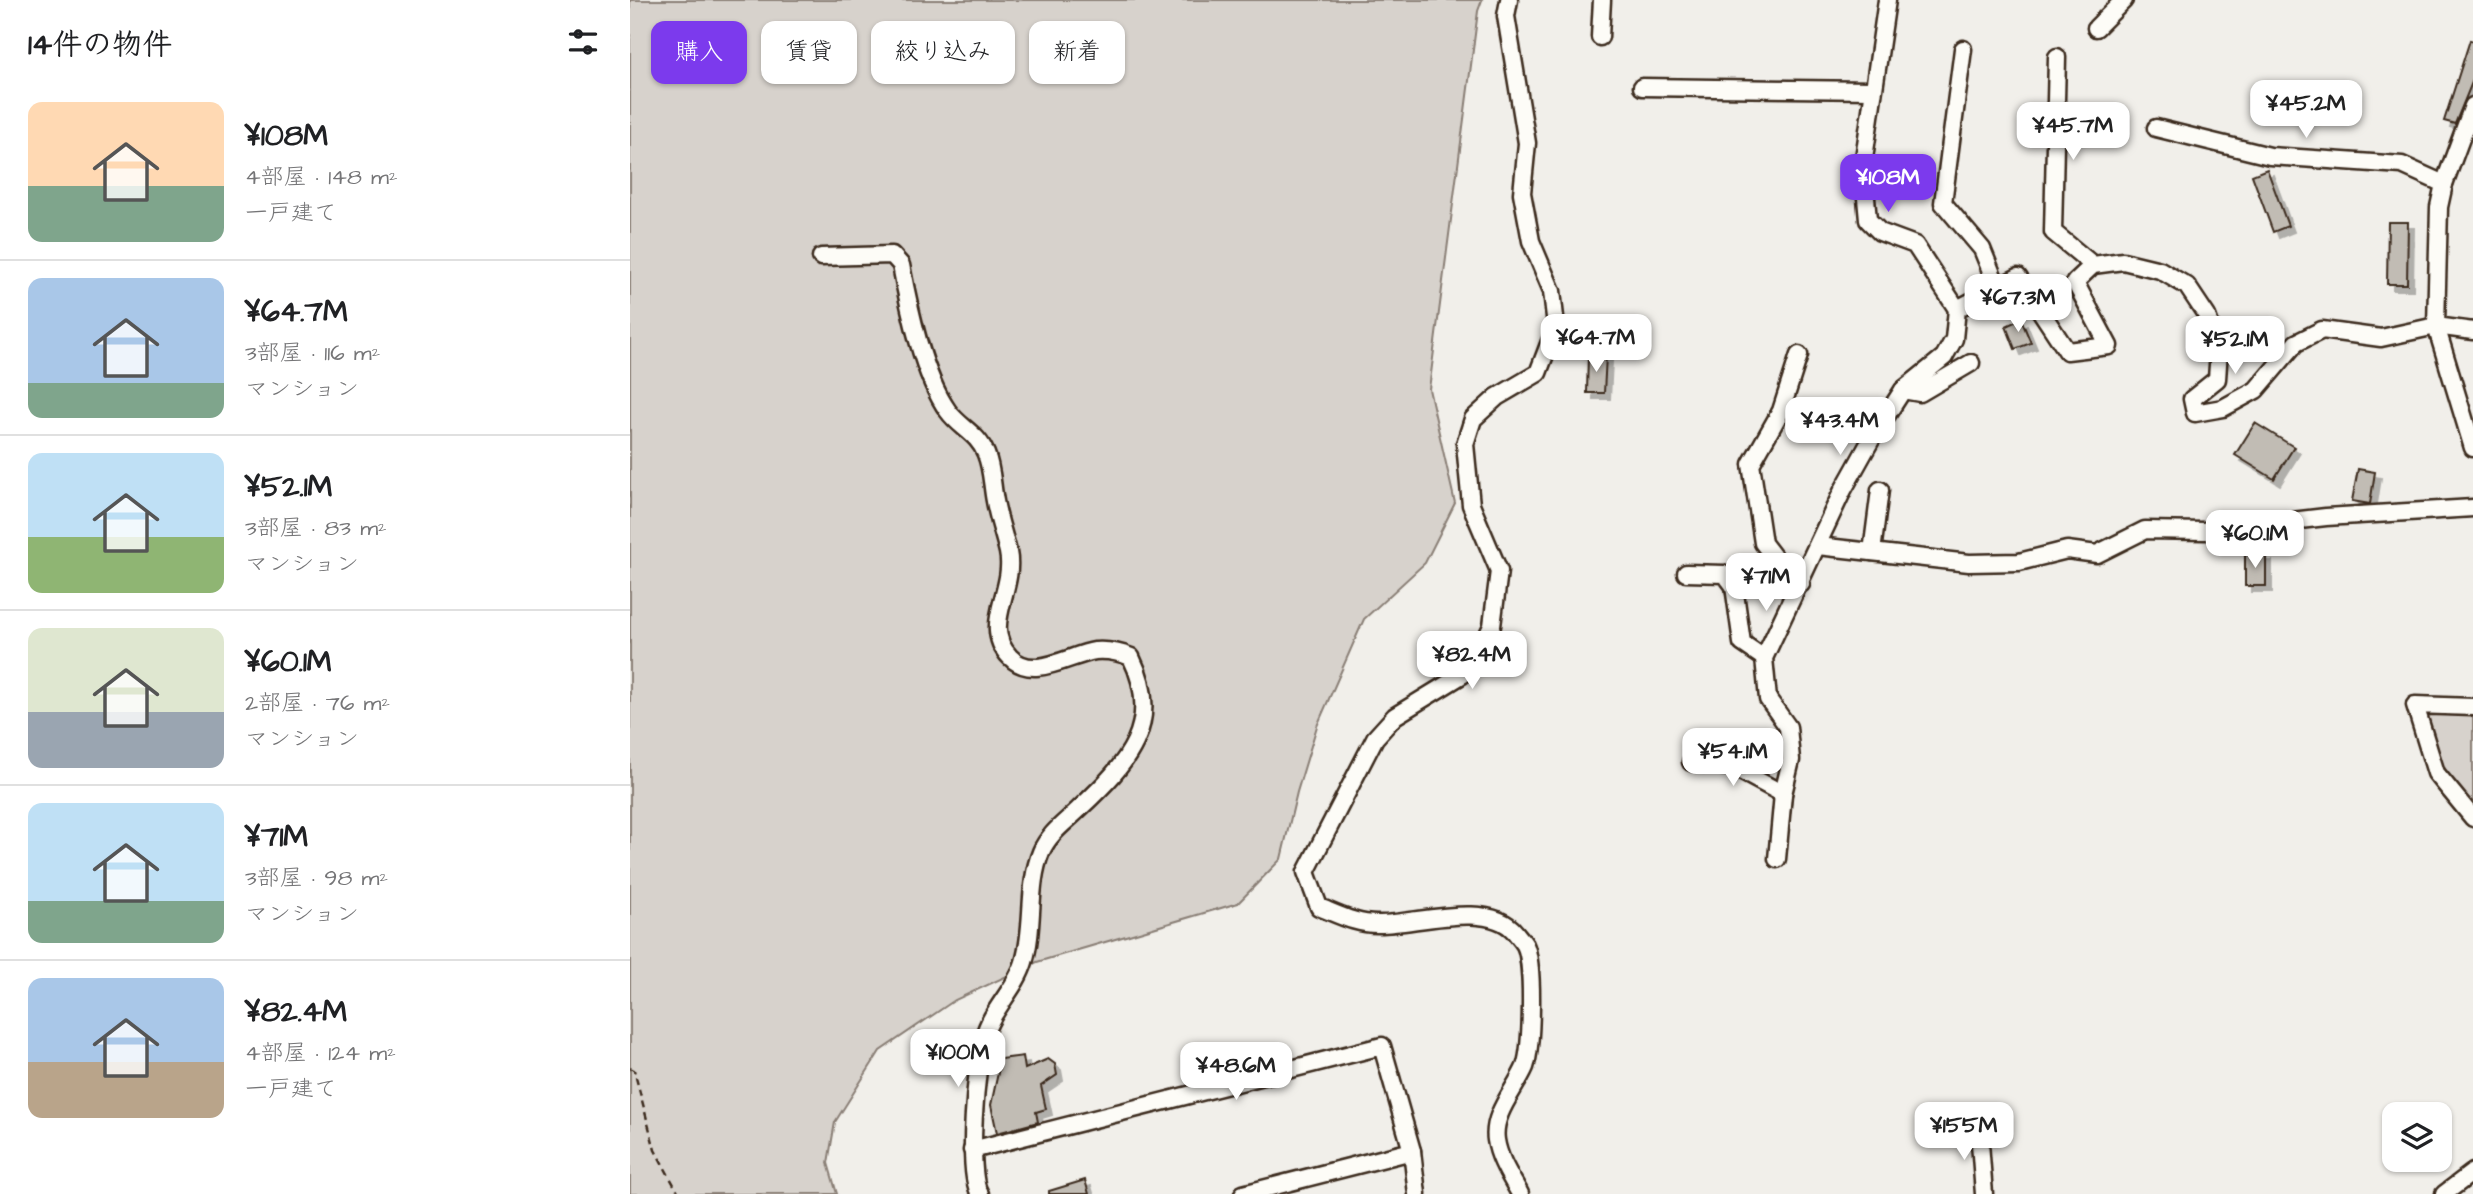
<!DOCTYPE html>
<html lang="ja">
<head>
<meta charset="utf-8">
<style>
  :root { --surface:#fff; --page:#f6f6f6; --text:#202124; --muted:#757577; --line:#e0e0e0; --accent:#7c3aed }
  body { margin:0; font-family:"Architects Daughter","Klee One",sans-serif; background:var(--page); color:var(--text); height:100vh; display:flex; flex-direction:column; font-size:26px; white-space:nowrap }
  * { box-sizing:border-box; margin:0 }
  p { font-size:23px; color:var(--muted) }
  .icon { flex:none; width:38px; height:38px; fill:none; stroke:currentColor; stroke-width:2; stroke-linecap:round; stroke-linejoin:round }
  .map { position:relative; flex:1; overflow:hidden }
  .drawer { display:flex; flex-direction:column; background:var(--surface); width:630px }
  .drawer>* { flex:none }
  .top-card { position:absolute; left:21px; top:21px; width:665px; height:63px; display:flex; gap:14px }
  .tools { position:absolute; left:1752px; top:1102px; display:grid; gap:14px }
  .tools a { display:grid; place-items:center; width:70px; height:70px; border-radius:14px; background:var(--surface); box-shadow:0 2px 5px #0004; font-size:35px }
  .price { position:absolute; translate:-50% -60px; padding:0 16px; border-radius:14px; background:#fff; color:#222; font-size:23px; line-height:46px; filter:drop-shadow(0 2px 4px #0008) }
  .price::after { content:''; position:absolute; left:50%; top:42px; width:21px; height:16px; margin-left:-10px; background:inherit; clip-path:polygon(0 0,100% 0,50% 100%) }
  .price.active { background:var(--accent); color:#fff }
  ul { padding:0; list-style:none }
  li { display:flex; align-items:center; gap:21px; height:175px; padding:0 28px }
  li+li { border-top:2px solid var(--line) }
  li span { display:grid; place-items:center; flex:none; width:196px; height:140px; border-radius:14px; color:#555 }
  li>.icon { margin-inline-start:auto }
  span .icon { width:84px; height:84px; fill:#fffc; stroke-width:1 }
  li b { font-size:30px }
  h2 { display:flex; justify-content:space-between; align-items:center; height:84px; padding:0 28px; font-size:30px }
  .tag { padding:0 24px; border-radius:14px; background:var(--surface); box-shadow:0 2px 5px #0004; font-size:24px; line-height:63px }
  .tag.active { background:var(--accent); color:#fff }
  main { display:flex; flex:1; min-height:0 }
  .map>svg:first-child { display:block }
  .green { fill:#d7d2cc; stroke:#897e75; stroke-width:2 }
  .building { fill:#c1bcb4; stroke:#3b2a1e; stroke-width:2; filter:url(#shadow) }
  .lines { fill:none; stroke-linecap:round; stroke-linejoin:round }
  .minor-casing { stroke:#3b2a1e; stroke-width:21 }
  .path { stroke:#3b2a1e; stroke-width:2.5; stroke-dasharray:7 5; stroke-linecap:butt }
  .minor { stroke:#fdfcf7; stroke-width:16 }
</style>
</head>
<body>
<main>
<section class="drawer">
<h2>14件の物件<svg class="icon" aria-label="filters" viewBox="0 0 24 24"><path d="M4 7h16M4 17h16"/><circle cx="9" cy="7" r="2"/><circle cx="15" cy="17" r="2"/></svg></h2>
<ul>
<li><span style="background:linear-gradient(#ffd9b3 60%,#7fa58c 0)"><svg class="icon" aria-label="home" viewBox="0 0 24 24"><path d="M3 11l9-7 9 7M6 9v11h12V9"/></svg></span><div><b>¥108M</b><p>4部屋 · 148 m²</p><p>一戸建て</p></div></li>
<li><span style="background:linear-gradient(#a9c7e8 75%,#7fa58c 0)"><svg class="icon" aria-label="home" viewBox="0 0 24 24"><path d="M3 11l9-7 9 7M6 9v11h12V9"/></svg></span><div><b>¥64.7M</b><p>3部屋 · 116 m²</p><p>マンション</p></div></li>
<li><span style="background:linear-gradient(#bfe0f5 60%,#8fb573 0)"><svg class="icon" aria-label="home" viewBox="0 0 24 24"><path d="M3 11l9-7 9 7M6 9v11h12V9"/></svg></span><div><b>¥52.1M</b><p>3部屋 · 83 m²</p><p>マンション</p></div></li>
<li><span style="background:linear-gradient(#dfe7d0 60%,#9aa5b1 0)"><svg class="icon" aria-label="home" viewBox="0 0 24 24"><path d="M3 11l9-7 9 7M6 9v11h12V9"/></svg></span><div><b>¥60.1M</b><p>2部屋 · 76 m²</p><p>マンション</p></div></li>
<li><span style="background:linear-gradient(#bfe0f5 70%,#7fa58c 0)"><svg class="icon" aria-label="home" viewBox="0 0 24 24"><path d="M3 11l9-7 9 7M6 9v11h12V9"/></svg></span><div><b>¥71M</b><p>3部屋 · 98 m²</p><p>マンション</p></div></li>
<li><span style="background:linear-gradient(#a9c7e8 60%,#b9a48a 0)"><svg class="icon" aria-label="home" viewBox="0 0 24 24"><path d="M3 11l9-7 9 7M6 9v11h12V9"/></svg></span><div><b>¥82.4M</b><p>4部屋 · 124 m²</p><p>一戸建て</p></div></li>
</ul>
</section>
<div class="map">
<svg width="1843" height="1194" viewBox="0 0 1843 1194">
  <defs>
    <filter id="shadow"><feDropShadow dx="6" dy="6" stdDeviation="0" flood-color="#0004"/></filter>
  </defs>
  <rect width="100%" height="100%" fill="#f1efea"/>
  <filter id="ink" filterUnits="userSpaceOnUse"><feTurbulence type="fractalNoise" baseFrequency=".0143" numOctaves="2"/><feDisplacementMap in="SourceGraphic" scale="14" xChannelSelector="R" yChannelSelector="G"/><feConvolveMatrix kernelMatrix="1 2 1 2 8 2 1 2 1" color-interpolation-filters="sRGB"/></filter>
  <g filter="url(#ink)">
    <g class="green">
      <polygon points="0,0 852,0 848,11 799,389 825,503 795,563 734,619 687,726 667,792 651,859 608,903 407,962 325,1000 250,1051 205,1122 198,1163 207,1194 0,1194"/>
      <polygon points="1792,711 1843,715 1843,807 1816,772"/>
    </g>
    <g class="building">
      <polygon points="1840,40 1843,41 1843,80 1825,124 1814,121"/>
      <polygon points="1637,169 1658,226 1643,232 1622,175"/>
      <polygon points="1758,222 1778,222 1777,284 1757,284"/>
      <polygon points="1391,319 1401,343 1385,349 1376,326"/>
      <polygon points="958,354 976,355 974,393 957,393"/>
      <polygon points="1625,423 1664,447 1644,479 1605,455"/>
      <polygon points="1728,469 1745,472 1740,504 1722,501"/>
      <rect x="1615" y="555" width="21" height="31"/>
      <polygon points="393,1056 395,1069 418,1059 425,1064 427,1075 411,1086 416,1109 406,1112 408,1122 367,1133 361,1105 371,1059"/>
      <polygon points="455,1180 459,1194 419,1194 419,1191"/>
    </g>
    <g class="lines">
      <defs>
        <g id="minor">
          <path d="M 879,0 L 876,16 L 897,143 L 892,193 L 901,241 L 922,291 L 926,326 L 908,373 L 867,397 L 843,419 L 835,444 L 841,505 L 869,571 L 862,626 L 845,662 L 832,675 L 765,716 L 745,738 L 676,872 L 689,907 C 709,915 728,925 750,924 C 785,924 859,900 885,932 C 888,936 892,940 895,945 C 904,963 902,1047 895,1067 C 885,1090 862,1114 866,1140 C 869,1160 881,1177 890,1194"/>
          <polyline points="1466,28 1494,0"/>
          <polyline points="970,37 972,0"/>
          <polyline points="1333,49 1313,203 1352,249 1367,286"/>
          <polyline points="1427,57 1423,232 1463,265"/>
          <polyline points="1012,87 1243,90"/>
          <polyline points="1843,106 1814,184 1809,207 1806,326 1843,448"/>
          <polyline points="1526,128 1640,156 1772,165 1814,184"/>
          <path d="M 191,257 L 262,255 L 271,265 C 279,308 293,376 318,411 C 330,428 348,433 356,454 C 362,468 362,486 365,501 C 368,518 374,535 378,552 C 386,590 350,626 380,657 C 403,681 439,655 465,651 C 479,650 489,652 501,657 C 534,724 497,764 450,808 C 436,822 419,833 411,852 C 397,886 405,926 394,962 C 386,989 361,1010 354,1037 C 346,1063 336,1174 350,1194"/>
          <polyline points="1327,309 1388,277 1437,351 1479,346 1445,282 1463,265 1493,261 1530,270 1557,286 1577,316 1589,350 1587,379 1562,399 1565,413 1593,408 1626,390 1666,343 1692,330 1751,338 1806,326 1843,331"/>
          <polyline points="1169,355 1151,411 1121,464 1133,543 1149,564 1171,584"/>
          <polyline points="1273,390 1290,393 1341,363"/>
          <polyline points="1188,546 1339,563 1389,562 1437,550 1467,554 1515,530 1575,531 1696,517 1843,508"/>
          <polyline points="1242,552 1250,490"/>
          <polyline points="1056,573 1095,574 1104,586 1112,643 1134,658"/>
          <polyline points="1843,707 1785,705 1806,773 1843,818"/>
          <polyline points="1061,762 1103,767 1153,794"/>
          <polyline points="1147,859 1153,794 1161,760 1158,727 1138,699 1134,658 1213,490 1242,438 1273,390 1314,357 1324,339 1327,309 1285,245 1250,232 1238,220 1233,165 1257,0"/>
          <polyline points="1349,1130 1354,1194"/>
          <polyline points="342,1150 752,1046 782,1151 787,1194"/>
          <polyline points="613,1194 782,1151"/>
          <polyline points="1814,1194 1843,1172"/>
        </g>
      </defs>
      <use href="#minor" class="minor-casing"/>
      <polyline class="path" points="0,1068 4,1070 25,1150 49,1194"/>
      <use href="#minor" class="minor"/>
    </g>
  </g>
</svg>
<div class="tools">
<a><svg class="icon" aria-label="layers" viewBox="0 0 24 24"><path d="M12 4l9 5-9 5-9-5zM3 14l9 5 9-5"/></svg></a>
</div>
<b class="price" style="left:1676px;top:140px">¥45.2M</b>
<b class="price" style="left:1443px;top:162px">¥45.7M</b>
<b class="price active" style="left:1258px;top:214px">¥108M</b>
<b class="price" style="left:1388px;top:334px">¥67.3M</b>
<b class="price" style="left:966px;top:374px">¥64.7M</b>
<b class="price" style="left:1605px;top:376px">¥52.1M</b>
<b class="price" style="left:1210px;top:457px">¥43.4M</b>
<b class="price" style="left:1625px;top:570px">¥60.1M</b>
<b class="price" style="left:1136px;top:613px">¥71M</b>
<b class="price" style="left:842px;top:691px">¥82.4M</b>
<b class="price" style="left:1103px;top:788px">¥54.1M</b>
<b class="price" style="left:328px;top:1089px">¥100M</b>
<b class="price" style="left:606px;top:1102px">¥48.6M</b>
<b class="price" style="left:1334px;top:1162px">¥155M</b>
<div class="top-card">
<a class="tag active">購入</a>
<a class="tag">賃貸</a>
<a class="tag">絞り込み</a>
<a class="tag">新着</a>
</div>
</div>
</main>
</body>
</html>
